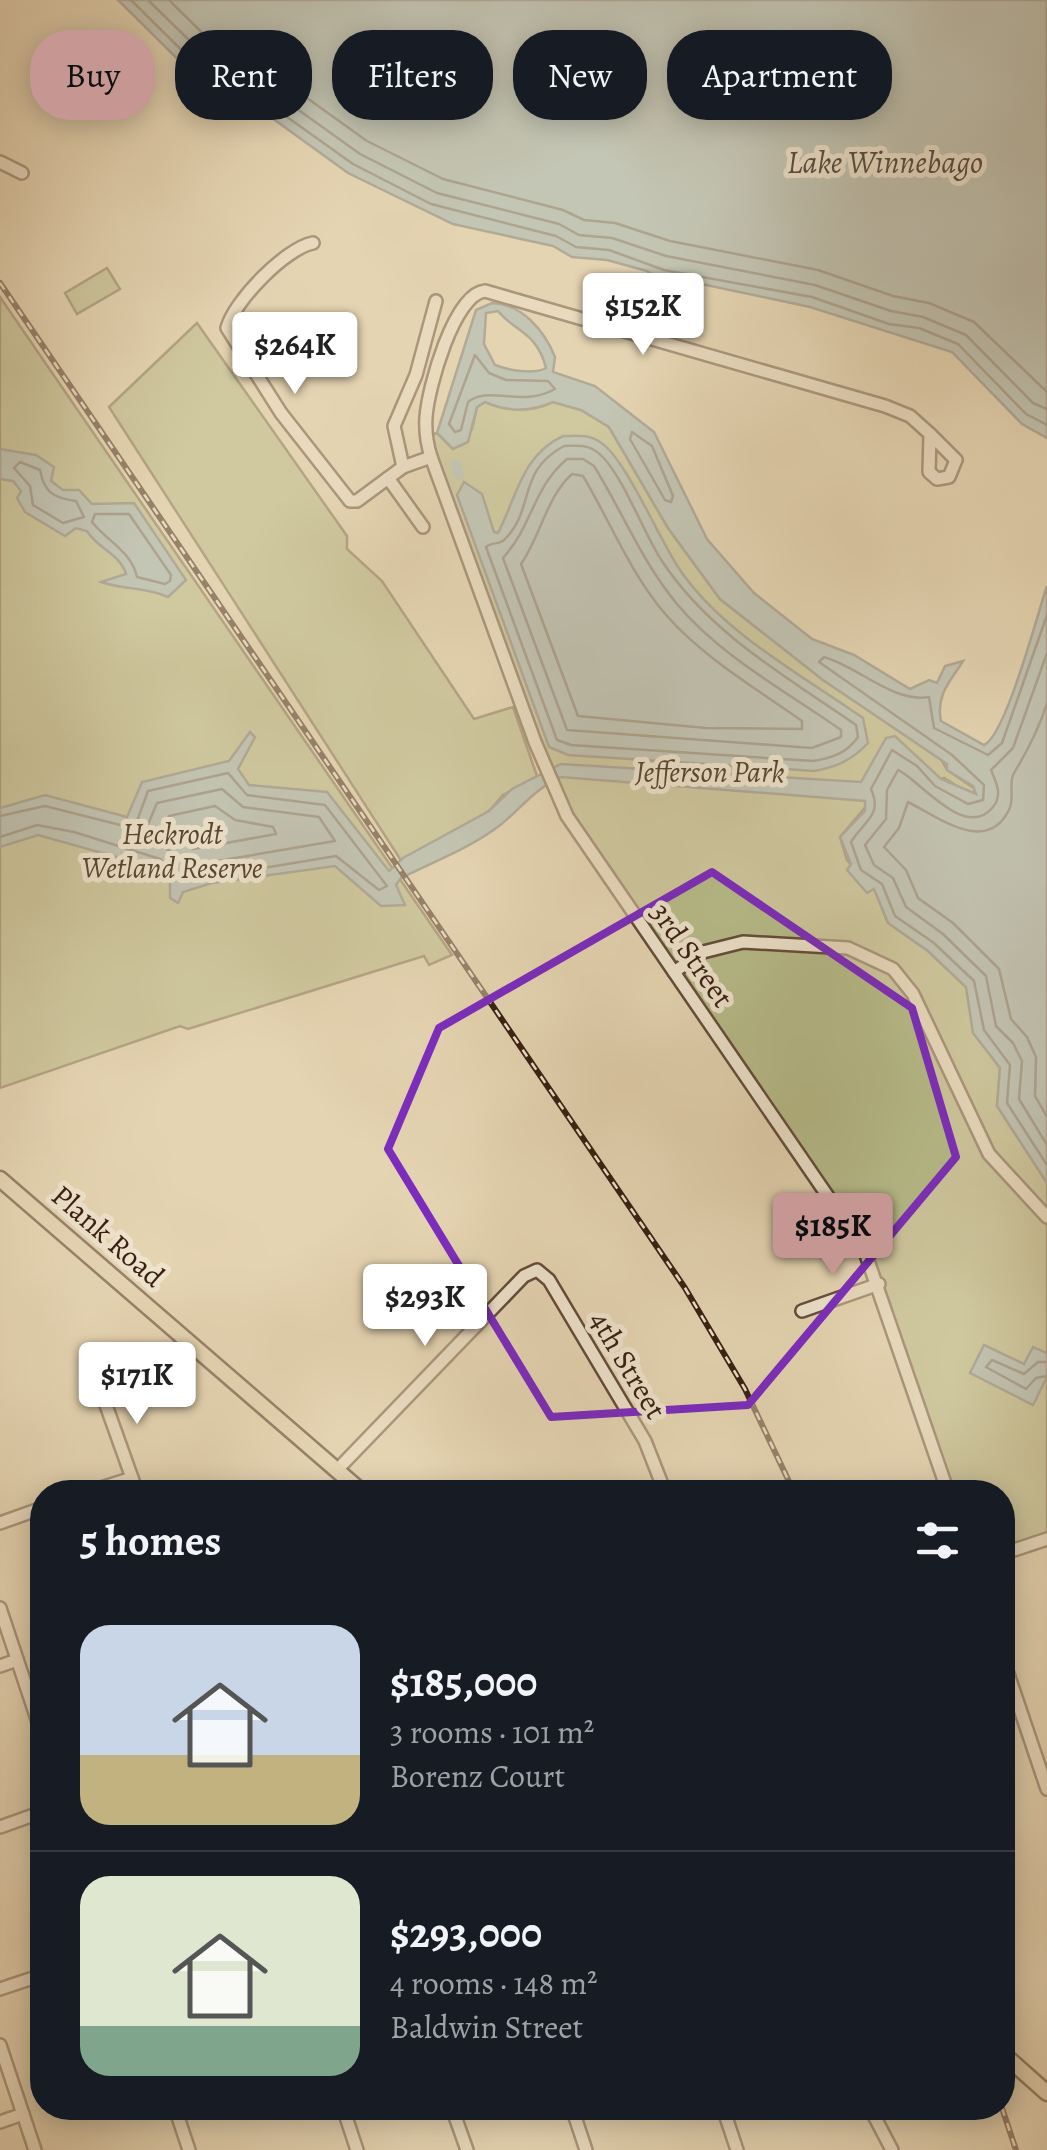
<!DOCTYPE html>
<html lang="en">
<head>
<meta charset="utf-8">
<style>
  :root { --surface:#171b24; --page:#242831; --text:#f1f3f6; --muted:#9ea1a6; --line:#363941; --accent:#c59692 }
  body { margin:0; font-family:Alegreya,serif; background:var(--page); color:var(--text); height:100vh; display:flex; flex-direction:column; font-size:38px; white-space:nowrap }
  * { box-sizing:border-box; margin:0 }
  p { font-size:32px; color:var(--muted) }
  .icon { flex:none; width:55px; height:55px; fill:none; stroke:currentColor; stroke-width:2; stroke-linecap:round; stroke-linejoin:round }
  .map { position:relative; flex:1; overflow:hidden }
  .drawer { position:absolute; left:30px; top:1480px; width:985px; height:640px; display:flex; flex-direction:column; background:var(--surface); border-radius:40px; box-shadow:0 5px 25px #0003 }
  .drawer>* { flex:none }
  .guide { position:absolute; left:30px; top:30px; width:988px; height:90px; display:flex; gap:20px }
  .price { position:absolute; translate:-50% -85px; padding:0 22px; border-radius:10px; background:#fff; color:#222; font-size:32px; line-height:65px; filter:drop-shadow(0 2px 5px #0008) }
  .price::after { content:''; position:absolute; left:50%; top:60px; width:30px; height:22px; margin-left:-15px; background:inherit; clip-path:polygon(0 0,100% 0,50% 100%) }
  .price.selected { background:var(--accent); color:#111 }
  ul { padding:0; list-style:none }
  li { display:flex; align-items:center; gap:30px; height:250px; padding:0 50px }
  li+li { border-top:2px solid var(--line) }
  li span { display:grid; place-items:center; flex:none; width:280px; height:200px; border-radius:30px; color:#555 }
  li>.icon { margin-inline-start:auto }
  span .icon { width:120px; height:120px; fill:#fffc; stroke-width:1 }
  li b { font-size:42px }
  h2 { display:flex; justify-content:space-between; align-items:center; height:120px; padding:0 50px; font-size:42px }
  .pill { padding:0 35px; border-radius:40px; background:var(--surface); box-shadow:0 5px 25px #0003; font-size:35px; line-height:90px }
  .pill.selected { background:var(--accent); color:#111 }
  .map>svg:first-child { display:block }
  .green { fill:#b7bc8a; stroke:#786e4e; stroke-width:2.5 }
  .water { fill:#9cb5b9; stroke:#747976; stroke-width:2.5; fill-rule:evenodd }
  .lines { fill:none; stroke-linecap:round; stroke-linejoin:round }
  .shore { stroke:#6a6a66; stroke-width:2.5 }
  .canal { stroke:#9cb5b9; stroke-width:10 }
  .minor-casing { stroke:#644c3a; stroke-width:16 }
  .major-casing { stroke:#391f12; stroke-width:19 }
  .minor { stroke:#eee3cd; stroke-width:11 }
  .major { stroke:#e5d4b2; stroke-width:14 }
  .rail-casing { stroke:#391f12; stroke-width:6 }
  .rail { stroke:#eee3cd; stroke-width:2.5; stroke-dasharray:8; stroke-linecap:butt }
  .marked { fill:none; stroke:#7b2cbf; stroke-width:8; stroke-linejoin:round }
  .labels { text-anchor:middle; stroke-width:10; stroke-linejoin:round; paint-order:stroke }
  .park-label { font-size:30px; font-style:italic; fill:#584630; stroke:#eee3cd }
  .street-label { font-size:30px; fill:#391f12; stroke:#eee3cd }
  .water-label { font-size:32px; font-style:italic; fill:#574c44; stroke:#eee3cd }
</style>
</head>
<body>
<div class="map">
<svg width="1047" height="2150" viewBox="0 0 1047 2150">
  <rect width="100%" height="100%" fill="#e5d4b2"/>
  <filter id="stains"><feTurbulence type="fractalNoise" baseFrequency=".002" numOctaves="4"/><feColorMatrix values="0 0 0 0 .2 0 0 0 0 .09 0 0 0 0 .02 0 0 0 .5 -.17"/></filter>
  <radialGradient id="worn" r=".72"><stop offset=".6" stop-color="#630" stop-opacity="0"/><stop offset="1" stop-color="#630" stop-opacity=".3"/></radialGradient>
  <g class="green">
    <polygon points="107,268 120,289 77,314 65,293"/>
    <polygon points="0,297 452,955 429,965 424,956 188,1029 180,1026 0,1088"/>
    <polygon points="197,323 347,536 347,549 382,581 474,719 513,707 537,776 503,795 489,811 402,862 109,407"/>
    <path d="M 485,402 C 508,412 531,412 553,402 L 581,410 L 609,427 L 668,528 L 720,599 L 823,680 L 941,759 L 947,770 L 975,789 L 972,795 L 944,778 L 867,805 L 840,837 L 847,860 L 874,888 L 888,923 L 928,951 L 966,987 L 974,1033 L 1000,1068 L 997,1106 L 1047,1183 L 1047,1533 L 1003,1549 L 1002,1492 L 951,1492 L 875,1265 L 590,847 L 552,782 L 430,435 L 437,433 L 453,449 L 472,429 L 477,407 Z"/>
  </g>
  <g class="water">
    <polygon points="118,0 1047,0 1047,438 1022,424 952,352 810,307 673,278 663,282 647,271 607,260 572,257 553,246 453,224 348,173 261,110 228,109"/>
    <path d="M 492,303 C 522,304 544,330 555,357 L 553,372 L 595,386 L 654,432 L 707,539 L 754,593 L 812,639 L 854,655 L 910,689 L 929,680 L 937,683 L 945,666 L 963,661 C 954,677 935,693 941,721 L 984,745 C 1006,735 1037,615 1047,586 L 1047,1183 L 997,1106 L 1000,1068 L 973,1033 L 966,987 L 928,951 L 888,923 L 874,889 L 867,893 L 847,870 L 851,864 L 840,837 L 865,811 L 865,801 L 561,777 C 534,789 521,809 499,826 C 470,848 433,862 401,878 L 396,885 L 405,905 L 381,906 L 335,866 L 212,883 L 183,892 L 178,903 L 170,898 L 170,882 L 156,868 L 38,835 L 0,847 L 0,808 L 45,795 L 127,817 L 142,782 L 229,761 L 250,732 L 255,737 L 238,769 L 249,785 L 327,792 L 389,871 L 403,858 L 489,811 L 512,789 L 561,764 L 861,782 L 886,738 L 895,736 L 941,779 L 976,794 L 973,786 L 947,770 L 947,764 L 823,680 L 720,599 L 668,528 L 609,427 L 581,410 L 553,402 C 531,412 508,412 485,402 L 477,407 L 468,442 L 453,449 L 437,433 L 476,310 ZM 498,311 C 515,332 537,332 546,368 C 534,375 508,370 495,365 L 484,344 L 486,313 Z"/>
    <path d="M 563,436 C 576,436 588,434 600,442 C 625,457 660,541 680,570 C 723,633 802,675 863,718 L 868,743 C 852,760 837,767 814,771 L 568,755 L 549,747 L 457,495 L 464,482 L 482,494 L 494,532 L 498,533 C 517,496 522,455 563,436 Z"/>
    <path d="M 0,449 L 36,455 L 54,467 L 51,481 L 63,490 L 79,490 L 92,504 L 134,503 L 186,580 L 168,597 C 146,587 124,590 101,582 L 126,574 C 120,554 98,549 87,531 L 76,528 L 65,536 L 25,512 L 17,498 L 21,491 L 13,481 L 0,479 Z"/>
    <polygon points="984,1345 1024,1364 1033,1347 1047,1353 1047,1377 1033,1405 970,1373"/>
  </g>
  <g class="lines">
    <g class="shore">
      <polyline points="131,0 229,97 266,102 353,164 431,204 556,236 576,247 609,250 664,270 812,297 889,324 919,328 958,344 1026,414 1047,425"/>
      <polyline points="148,0 233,83 272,91 360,154 437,193 559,224 579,235 612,238 666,256 815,285 891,311 923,317 966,335 1033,403 1047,409"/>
      <polyline points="169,0 238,68 279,78 367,141 443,179 563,210 584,220 615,223 670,241 818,270 893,296 929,303 974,322 1047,392"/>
      <path d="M 475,355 L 489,373 L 506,380 L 548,381 L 555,389 C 521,408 489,385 468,402 L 461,430 L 455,432 L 449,424 Z"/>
      <polygon points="632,432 652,446 673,496 671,502 665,500 630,439"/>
      <path d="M 564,446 C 574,446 585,444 594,450 C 619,464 644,535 662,561 C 709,633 787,677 856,725 L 858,737 C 847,753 832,758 813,761 L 571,745 L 557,740 L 486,547 C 493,541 500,546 506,538 C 535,508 517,471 564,446 Z"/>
      <path d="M 567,459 L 583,459 L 594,466 C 622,511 642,562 677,604 C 719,655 787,692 841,730 L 841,737 L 812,748 L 567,730 L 503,558 C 534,523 532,489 567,459 Z"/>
      <path d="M 20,462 L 40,470 C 44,492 53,498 76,501 L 84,517 L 63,523 L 33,505 L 30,486 L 14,468 Z"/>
      <path d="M 572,474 L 583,476 C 611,523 631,575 667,616 C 704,658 757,689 802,721 L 802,729 L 706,728 L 578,716 L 521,564 C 540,537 547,496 572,474 Z"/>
      <path d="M 95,514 L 129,514 L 171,575 L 170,581 L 165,584 L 137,577 C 131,551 108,542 92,522 Z"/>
      <path d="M 1047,615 L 1002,743 L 988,755 L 934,728 L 929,697 C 893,703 859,667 824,657 L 819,662 L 952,755 L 984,785 L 983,800 L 968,804 L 935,786 L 917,766 L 892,750 L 871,789 C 883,815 864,821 851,842 L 861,870 L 882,884 L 895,916 L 934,943 L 974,981 L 984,1030 L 1010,1065 L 1007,1103 L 1047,1165"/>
      <path d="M 1047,653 L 1013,748 L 991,770 C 996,782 1003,795 993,807 C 965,842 918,778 898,770 L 887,790 L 886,819 L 865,845 L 874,865 L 893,878 L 906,907 L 943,934 L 986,976 L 996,1026 L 1013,1043 L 1022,1061 L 1019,1099 L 1047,1145"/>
      <path d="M 1047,703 C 1039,729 1028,750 1014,773 C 1008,782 1015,798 1009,810 C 986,856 937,816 908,802 L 899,828 L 884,847 L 906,870 L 918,898 L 953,923 L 999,969 L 1011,1019 L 1027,1037 L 1036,1057 L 1035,1096 L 1047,1117"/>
      <polygon points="222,789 243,807 319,817 335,841 188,866 167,849 142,839 157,803"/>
      <polygon points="215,806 235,820 273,827 276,834 193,849 165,830 169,816"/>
      <polyline points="0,816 45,806 128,827 137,821 148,791 228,773 247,795 325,805 387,886 379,890 336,856 183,881 160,859 74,832 37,825 0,837"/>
      <polyline points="1047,1362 1038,1362 1024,1374 992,1360 986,1367 1026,1389 1036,1378 1047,1376"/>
    </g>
    <polyline class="canal" points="456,464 459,475"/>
    <defs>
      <g id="minor">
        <polyline points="0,162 22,173"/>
        <path d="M 313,243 C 286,248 234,301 227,328 L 281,413 L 350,501 L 357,501 L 403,467 L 431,457"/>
        <path d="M 930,434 L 910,416 L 885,406 L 485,291 C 454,294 428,388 426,417 C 425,431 427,444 431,457 L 535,742 L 567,816 L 864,1249 L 948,1492"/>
        <polygon points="930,434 956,460 949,477 937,479 929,472"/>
        <polyline points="403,467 394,426 416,375 436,301"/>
        <polyline points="388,478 423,527"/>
        <polyline points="674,972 703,952 743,942 848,948 893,969 913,994 989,1154 1047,1217"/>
        <polyline points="802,1311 879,1284"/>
        <polyline points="96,1377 137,1492"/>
        <polyline points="337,1470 524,1276 537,1270 549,1280 645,1441 665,1492"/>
        <polyline points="88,1492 132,1478"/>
        <polyline points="0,1523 42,1508"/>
        <polyline points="1002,1554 1047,1539"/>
        <polyline points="0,1608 42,1734"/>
        <polyline points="1002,1656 1047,1789"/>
        <polyline points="0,1666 17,1660"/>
        <polyline points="0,1827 42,1812"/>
        <polyline points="0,1989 42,1975"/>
        <polyline points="0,2045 35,2150"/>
        <polyline points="175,2108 189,2150"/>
        <polyline points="343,2108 357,2150"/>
        <polyline points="452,2108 467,2150"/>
        <polyline points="572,2108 586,2150"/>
        <polyline points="723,2108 737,2150"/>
        <polyline points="870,2108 892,2150"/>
        <polyline points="0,2122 23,2114"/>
      </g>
      <g id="major">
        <polyline points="0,1179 362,1492"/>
        <polyline points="1002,2053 1047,2093"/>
      </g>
    </defs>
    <use href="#minor" class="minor-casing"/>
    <use href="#major" class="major-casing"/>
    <use href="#minor" class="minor"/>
    <use href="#major" class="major"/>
    <defs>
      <g id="rail">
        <polyline points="0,283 685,1288 745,1389 794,1492"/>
        <polyline points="1002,2108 1016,2150"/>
      </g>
    </defs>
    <use href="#rail" class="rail-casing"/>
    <use href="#rail" class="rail"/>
  </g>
  <path d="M0 0H1047V2150H0ZM 712,872 L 912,1008 L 956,1157 L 748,1405 L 551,1417 L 388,1149 L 439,1028 Z" fill="#e5d4b2" fill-opacity=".55" fill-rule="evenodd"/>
  <path class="marked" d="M 712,872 L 912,1008 L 956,1157 L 748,1405 L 551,1417 L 388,1149 L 439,1028 Z"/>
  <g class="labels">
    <g class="park-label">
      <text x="710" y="782">Jefferson Park</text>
      <text x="172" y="844">Heckrodt<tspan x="172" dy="34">Wetland Reserve</tspan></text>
    </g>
    <g class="street-label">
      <text transform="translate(692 955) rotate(55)" y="10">3rd Street</text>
      <text transform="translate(108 1236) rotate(41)" y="10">Plank Road</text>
      <text transform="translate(628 1365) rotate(59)" y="10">4th Street</text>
    </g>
    <g class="water-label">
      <text x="885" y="173">Lake Winnebago</text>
    </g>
  </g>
  <rect width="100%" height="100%" filter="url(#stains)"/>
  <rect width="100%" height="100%" fill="url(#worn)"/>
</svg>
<b class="price" style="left:643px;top:358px">$152K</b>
<b class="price" style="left:295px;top:397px">$264K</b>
<b class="price selected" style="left:833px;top:1278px">$185K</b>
<b class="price" style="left:425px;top:1349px">$293K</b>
<b class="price" style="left:137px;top:1427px">$171K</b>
<div class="guide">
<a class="pill selected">Buy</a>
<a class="pill">Rent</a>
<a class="pill">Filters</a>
<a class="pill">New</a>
<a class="pill">Apartment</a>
</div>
<section class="drawer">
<h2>5 homes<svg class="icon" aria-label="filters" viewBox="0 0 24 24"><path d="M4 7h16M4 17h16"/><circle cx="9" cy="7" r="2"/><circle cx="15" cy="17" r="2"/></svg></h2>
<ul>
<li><span style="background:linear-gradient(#c9d6e8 65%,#c2b280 0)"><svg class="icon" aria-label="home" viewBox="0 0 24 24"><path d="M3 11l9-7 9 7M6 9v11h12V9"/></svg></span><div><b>$185,000</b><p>3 rooms · 101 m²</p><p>Borenz Court</p></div></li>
<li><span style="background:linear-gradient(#dfe7d0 75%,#7fa58c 0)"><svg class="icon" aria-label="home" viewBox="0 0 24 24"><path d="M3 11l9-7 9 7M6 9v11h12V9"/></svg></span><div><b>$293,000</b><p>4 rooms · 148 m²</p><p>Baldwin Street</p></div></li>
</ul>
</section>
</div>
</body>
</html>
